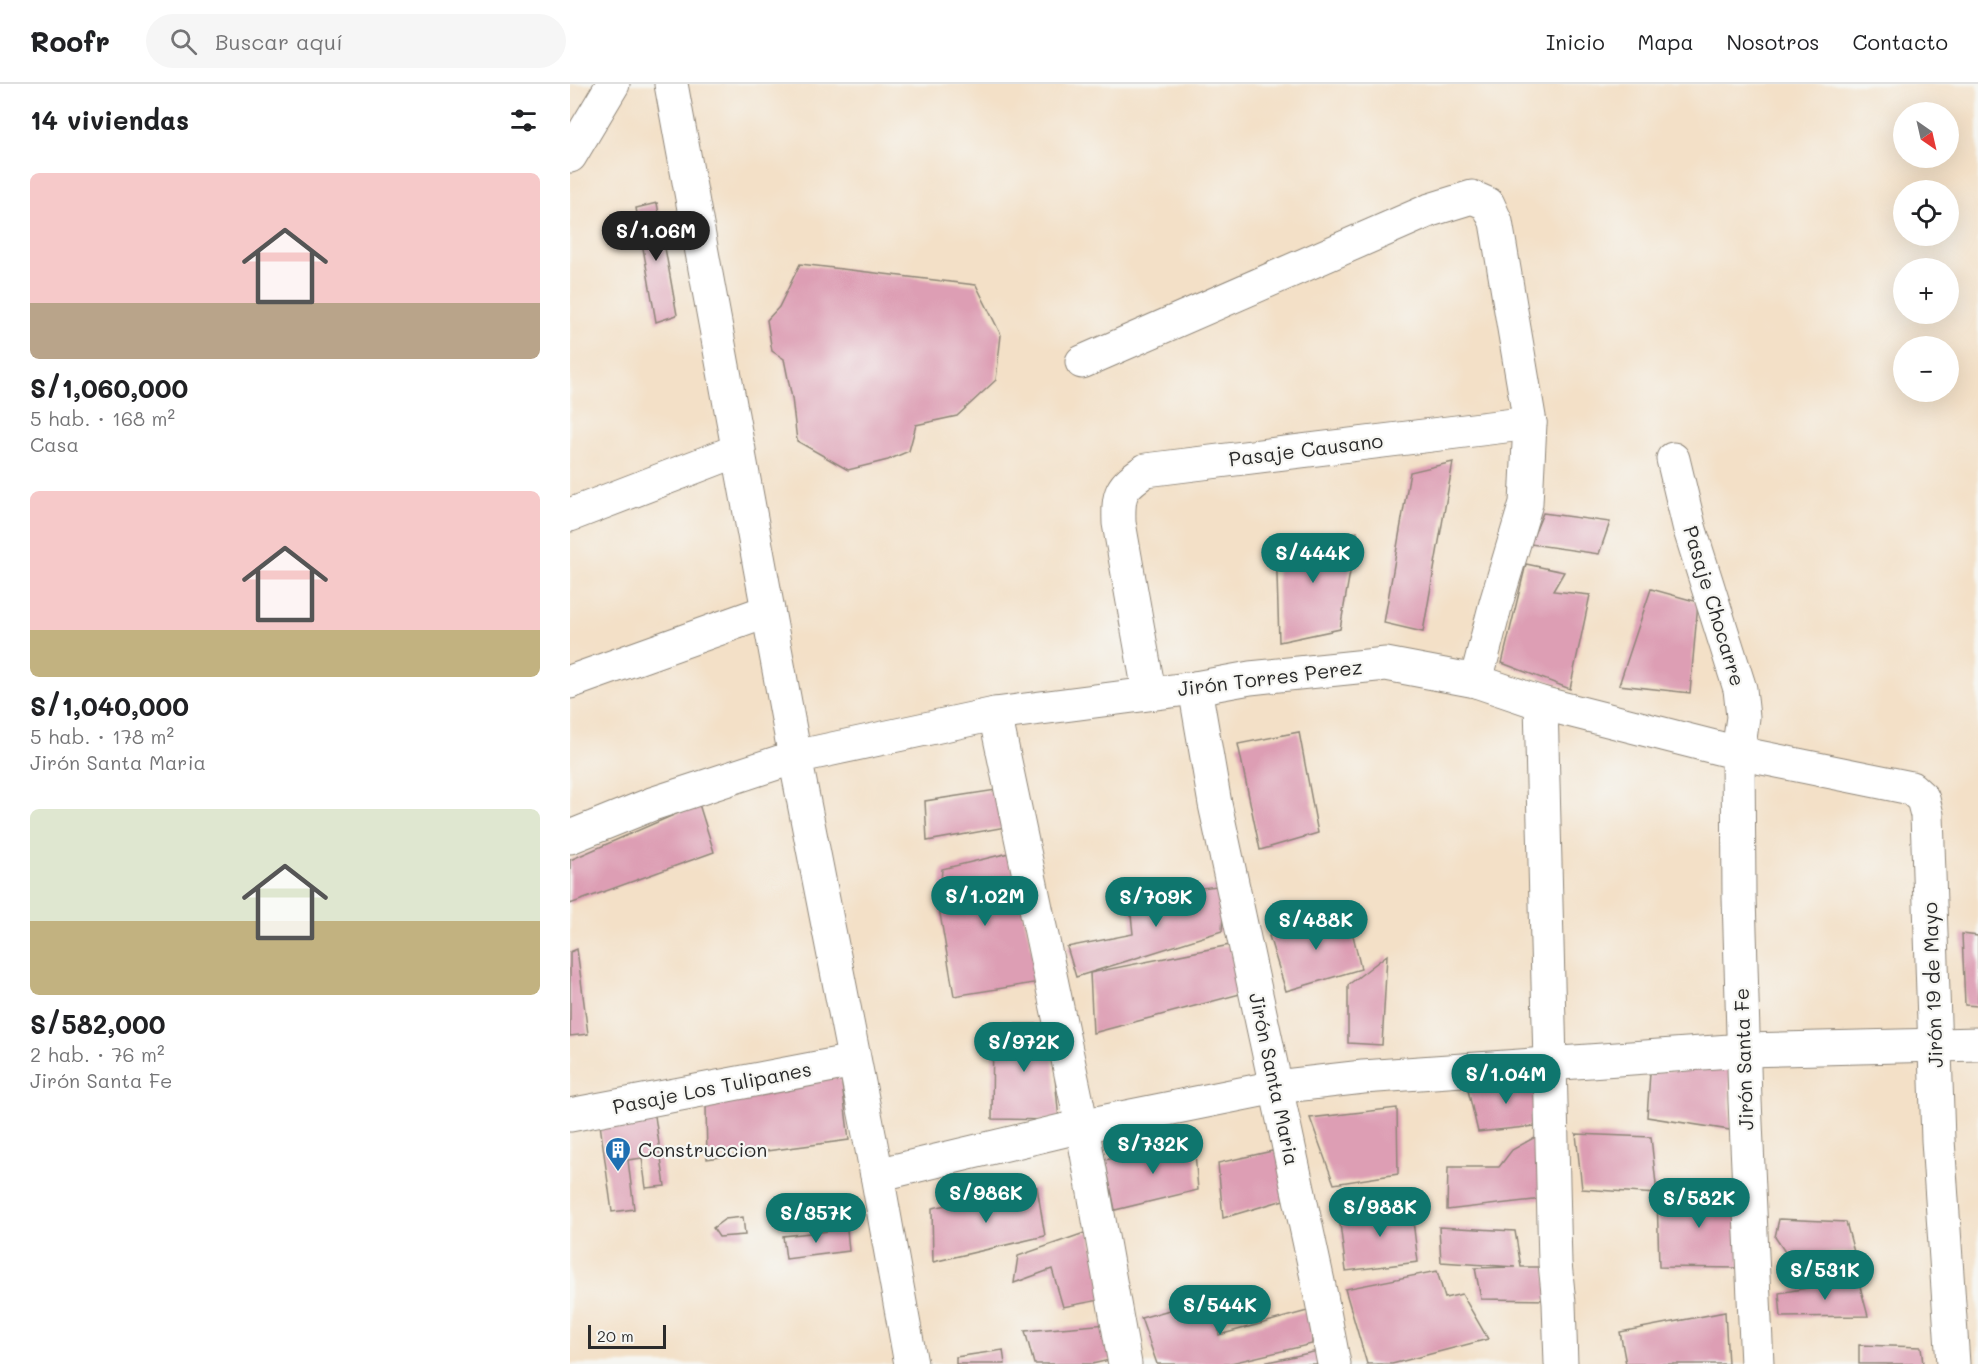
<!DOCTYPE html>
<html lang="es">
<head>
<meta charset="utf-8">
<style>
  :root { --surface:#fff; --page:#f6f6f6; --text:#202124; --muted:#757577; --line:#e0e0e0; --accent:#0f766e }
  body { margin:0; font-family:Mali,sans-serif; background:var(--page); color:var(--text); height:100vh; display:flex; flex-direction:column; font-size:22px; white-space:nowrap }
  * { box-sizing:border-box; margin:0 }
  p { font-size:20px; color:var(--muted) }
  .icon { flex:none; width:33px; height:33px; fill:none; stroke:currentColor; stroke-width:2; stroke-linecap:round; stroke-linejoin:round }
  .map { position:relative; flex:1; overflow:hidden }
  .sheet { display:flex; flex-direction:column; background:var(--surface); width:570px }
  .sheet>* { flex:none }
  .needle { width:39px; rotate:146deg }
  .buttons { position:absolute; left:1323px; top:18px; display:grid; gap:12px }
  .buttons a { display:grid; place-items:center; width:66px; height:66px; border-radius:50%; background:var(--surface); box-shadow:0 6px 24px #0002; font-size:30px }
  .scale { position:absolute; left:18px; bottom:15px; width:78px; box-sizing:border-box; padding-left:6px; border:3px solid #2b2b2b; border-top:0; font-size:16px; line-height:21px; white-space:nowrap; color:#2b2b2b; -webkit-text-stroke:4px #f6f6f2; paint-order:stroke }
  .price { position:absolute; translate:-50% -51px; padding:0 14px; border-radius:21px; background:var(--accent); color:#fff; font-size:20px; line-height:39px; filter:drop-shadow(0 2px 3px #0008) }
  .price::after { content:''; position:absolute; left:50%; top:36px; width:18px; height:14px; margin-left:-9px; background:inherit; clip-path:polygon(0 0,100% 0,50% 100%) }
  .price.active { background:#222; color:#fff }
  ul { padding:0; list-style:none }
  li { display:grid; align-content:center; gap:12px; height:318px; padding:0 30px }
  li span { display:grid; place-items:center; height:186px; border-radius:9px; color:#555 }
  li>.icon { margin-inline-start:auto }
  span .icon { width:108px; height:108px; fill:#fffc; stroke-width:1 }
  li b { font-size:26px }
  h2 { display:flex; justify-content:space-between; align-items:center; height:72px; padding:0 30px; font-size:26px }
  header { display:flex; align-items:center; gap:36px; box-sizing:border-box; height:84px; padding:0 30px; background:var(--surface); border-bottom:2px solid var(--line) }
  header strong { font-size:28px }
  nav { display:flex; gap:33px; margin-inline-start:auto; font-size:21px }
  .search { width:420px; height:54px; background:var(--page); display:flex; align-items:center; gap:15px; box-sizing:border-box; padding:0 21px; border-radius:33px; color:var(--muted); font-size:22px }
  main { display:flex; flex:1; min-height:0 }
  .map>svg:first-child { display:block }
  .building { fill:#dd9eb4 }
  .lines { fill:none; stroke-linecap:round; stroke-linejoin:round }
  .minor-casing { stroke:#8f8679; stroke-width:35 }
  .minor { stroke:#fff; stroke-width:33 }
  .labels { text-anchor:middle; stroke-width:4.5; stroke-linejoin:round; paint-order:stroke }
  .street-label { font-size:20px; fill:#2b2b2b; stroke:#f6f6f2 }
  .poi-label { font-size:20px; fill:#2b2b2b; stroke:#f6f6f2; text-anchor:start }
</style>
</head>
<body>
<header>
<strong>Roofr</strong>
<div class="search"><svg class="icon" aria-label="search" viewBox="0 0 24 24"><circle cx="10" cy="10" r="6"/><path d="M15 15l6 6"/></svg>Buscar aquí</div>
<nav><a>Inicio</a><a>Mapa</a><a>Nosotros</a><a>Contacto</a></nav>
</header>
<main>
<section class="sheet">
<h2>14 viviendas<svg class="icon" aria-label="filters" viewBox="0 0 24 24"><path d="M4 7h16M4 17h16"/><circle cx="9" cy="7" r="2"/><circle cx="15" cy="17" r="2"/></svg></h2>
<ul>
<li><span style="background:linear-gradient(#f6c9c9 70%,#b9a48a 0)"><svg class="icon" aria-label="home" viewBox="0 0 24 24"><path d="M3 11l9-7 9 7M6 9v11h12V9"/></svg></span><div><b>S/1,060,000</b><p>5 hab. · 168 m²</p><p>Casa</p></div></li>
<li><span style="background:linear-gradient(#f6c9c9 75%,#c2b280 0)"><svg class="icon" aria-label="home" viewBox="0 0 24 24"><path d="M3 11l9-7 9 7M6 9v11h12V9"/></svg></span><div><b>S/1,040,000</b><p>5 hab. · 178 m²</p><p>Jirón Santa Maria</p></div></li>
<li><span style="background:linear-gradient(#dfe7d0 60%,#c2b280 0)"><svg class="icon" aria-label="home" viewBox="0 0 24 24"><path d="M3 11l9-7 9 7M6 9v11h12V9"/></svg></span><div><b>S/582,000</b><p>2 hab. · 76 m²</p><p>Jirón Santa Fe</p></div></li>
</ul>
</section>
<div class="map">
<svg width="1408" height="1280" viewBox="0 0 1408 1280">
  <rect width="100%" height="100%" fill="#f6f6f2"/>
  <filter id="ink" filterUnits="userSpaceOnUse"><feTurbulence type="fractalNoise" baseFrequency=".0167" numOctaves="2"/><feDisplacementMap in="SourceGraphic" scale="12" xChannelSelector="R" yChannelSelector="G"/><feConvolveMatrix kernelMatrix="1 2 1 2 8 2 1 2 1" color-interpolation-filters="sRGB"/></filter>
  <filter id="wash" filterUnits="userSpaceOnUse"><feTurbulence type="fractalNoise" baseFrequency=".008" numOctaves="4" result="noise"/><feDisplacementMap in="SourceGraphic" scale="24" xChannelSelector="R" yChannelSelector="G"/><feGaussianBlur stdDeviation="1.35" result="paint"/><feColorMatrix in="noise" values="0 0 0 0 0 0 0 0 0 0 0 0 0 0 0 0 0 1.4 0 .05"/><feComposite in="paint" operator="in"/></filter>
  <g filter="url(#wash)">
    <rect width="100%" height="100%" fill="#f3e0c7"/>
    <g id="blocks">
      <g class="building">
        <polygon points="87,119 107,231 86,238 66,124"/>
        <polygon points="230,180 406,201 431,251 426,296 387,332 346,341 339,367 318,376 278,386 227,357 222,314 214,275 202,267 197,236 209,223"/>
        <polygon points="883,378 853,548 814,539 840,388"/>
        <polygon points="973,429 1040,438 1029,470 960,460"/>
        <polygon points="787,448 770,545 709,558 706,458"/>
        <polygon points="956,480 994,488 983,507 1020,511 1000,605 932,579"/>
        <polygon points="1081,505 1128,518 1120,609 1049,601"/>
        <polygon points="729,648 748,749 690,766 668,660"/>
        <polygon points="426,706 436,743 357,757 355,717"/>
        <polygon points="129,720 144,768 0,820 0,776"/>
        <polygon points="439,769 470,898 384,912 369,824 372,785"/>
        <polygon points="655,801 652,847 506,893 497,863 563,850 559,813"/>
        <polygon points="777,826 791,885 716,907 699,852"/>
        <polygon points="1392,850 1408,852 1408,922 1395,921"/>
        <polygon points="660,861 670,910 523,949 520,889"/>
        <polygon points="7,865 18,950 0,952 0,868"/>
        <polygon points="817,871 812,961 778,959 778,901"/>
        <polygon points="423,940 480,940 489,1036 422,1035"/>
        <polygon points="1160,982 1160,1046 1077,1033 1080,989"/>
        <polygon points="271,992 279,1056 137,1075 136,1021"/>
        <polygon points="972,993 965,1042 908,1048 898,1006"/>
        <polygon points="827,1024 828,1090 764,1100 740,1034"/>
        <polygon points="84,1025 95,1102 76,1104 72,1074 58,1076 64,1125 42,1128 29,1033"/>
        <polygon points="1006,1050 1081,1053 1087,1110 1012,1105"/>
        <polygon points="967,1052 972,1115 877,1126 878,1083 929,1083 942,1066"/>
        <polygon points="624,1056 628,1106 545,1126 535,1076"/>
        <polygon points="707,1066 717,1115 653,1134 648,1079"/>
        <polygon points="1167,1102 1170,1184 1089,1183 1087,1110"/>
        <polygon points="467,1103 475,1152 363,1178 362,1124"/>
        <polygon points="840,1112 848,1178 776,1187 770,1140"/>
        <polygon points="173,1133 175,1151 149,1153 143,1144 155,1135"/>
        <polygon points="1209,1135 1276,1138 1284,1168 1217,1171 1205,1153"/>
        <polygon points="869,1143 945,1147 951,1183 976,1183 979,1216 911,1215 905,1184 945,1183 871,1178"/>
        <polygon points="277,1145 279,1167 216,1175 213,1152"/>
        <polygon points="520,1147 535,1215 493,1223 482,1185 444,1199 448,1172"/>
        <polygon points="867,1187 875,1214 892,1210 918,1255 822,1280 797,1280 775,1205"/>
        <polygon points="1288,1195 1298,1232 1211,1233 1209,1209"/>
        <polygon points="646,1213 649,1251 741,1226 742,1260 657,1280 587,1280 571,1234"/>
        <polygon points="1155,1228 1158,1280 1056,1280 1050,1248"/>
        <polygon points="538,1240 544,1275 522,1280 464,1280 455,1247"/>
        <polygon points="1289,1261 1351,1263 1353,1280 1289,1280"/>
        <polygon points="757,1265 752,1280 693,1280 693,1279"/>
        <polygon points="433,1266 435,1280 386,1280 386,1273"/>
      </g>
    </g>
  </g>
  <g filter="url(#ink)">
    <use href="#blocks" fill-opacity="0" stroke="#8f8679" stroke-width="1.5"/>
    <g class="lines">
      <defs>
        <g id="minor">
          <polyline points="101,0 225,673 307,1091 341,1280"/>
          <polyline points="0,72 43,0"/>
          <polyline points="512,278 860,126 902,113 918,120 926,138 960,339 956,419 926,519 906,597"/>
          <polyline points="1103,375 1120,446 1170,605 1173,633 1168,669 1169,813 1175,1017 1187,1280"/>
          <polyline points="0,431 169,366"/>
          <polyline points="0,598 198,527"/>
          <polyline points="625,604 645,720 751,1212 764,1280"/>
          <path d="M 579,608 L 549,439 C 548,409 550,403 576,386 L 960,339"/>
          <polyline points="971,619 985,1179 989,1219 991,1280"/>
          <polyline points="425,630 512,1042 555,1280"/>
          <polyline points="0,753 82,720 225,673 425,630 625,604 680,594 816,580 906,597 971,619 1168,669 1341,704 1353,715 1357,731 1368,1056 1383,1280"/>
          <polyline points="0,1031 284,977"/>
          <polyline points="307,1091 512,1042 706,1003 793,993 1174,966 1408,960"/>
        </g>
      </defs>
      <use href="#minor" class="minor-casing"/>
      <use href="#minor" class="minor"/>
    </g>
  </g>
  <defs>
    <symbol id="building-pin" viewBox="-11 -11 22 30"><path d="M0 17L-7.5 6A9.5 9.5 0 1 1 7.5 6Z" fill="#1f6fb2" stroke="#f6f6f2"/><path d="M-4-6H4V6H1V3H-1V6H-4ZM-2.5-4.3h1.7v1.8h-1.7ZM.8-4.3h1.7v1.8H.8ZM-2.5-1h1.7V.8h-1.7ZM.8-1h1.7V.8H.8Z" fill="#fff"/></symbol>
  </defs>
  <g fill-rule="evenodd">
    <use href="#building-pin" x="33" y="1051" width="30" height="40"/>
  </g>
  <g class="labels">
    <g class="street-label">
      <text transform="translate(736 366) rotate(-7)" y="7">Pasaje Causano</text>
      <text transform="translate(1144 522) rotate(73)" y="7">Pasaje Chocarre</text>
      <text transform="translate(700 594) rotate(-7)" y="7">Jirón Torres Perez</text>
      <text transform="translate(1363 901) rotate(-92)" y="7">Jirón 19 de Mayo</text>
      <text transform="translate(1174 975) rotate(-92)" y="7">Jirón Santa Fe</text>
      <text transform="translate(704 995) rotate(78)" y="7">Jirón Santa Maria</text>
      <text transform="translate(142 1004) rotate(-11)" y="7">Pasaje Los Tulipanes</text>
    </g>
    <g class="poi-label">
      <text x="68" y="1073">Construccion</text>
    </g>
  </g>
</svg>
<div class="buttons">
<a><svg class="needle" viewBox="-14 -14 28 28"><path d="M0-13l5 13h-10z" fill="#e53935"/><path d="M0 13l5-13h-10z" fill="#757577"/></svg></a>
<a><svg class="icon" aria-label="locate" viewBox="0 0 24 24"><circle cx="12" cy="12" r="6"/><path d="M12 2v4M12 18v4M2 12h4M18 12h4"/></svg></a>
<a>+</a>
<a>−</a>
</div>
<div class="scale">20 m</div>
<b class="price active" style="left:86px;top:178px">S/1.06M</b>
<b class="price" style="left:743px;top:500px">S/444K</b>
<b class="price" style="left:415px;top:843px">S/1.02M</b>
<b class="price" style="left:586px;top:844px">S/709K</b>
<b class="price" style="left:746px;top:867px">S/488K</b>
<b class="price" style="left:454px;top:989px">S/972K</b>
<b class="price" style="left:936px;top:1021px">S/1.04M</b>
<b class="price" style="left:583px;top:1091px">S/732K</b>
<b class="price" style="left:416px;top:1140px">S/986K</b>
<b class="price" style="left:1129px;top:1145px">S/582K</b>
<b class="price" style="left:810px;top:1154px">S/988K</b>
<b class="price" style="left:246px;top:1160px">S/357K</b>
<b class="price" style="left:1255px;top:1217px">S/531K</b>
<b class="price" style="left:650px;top:1252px">S/544K</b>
</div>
</main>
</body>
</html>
